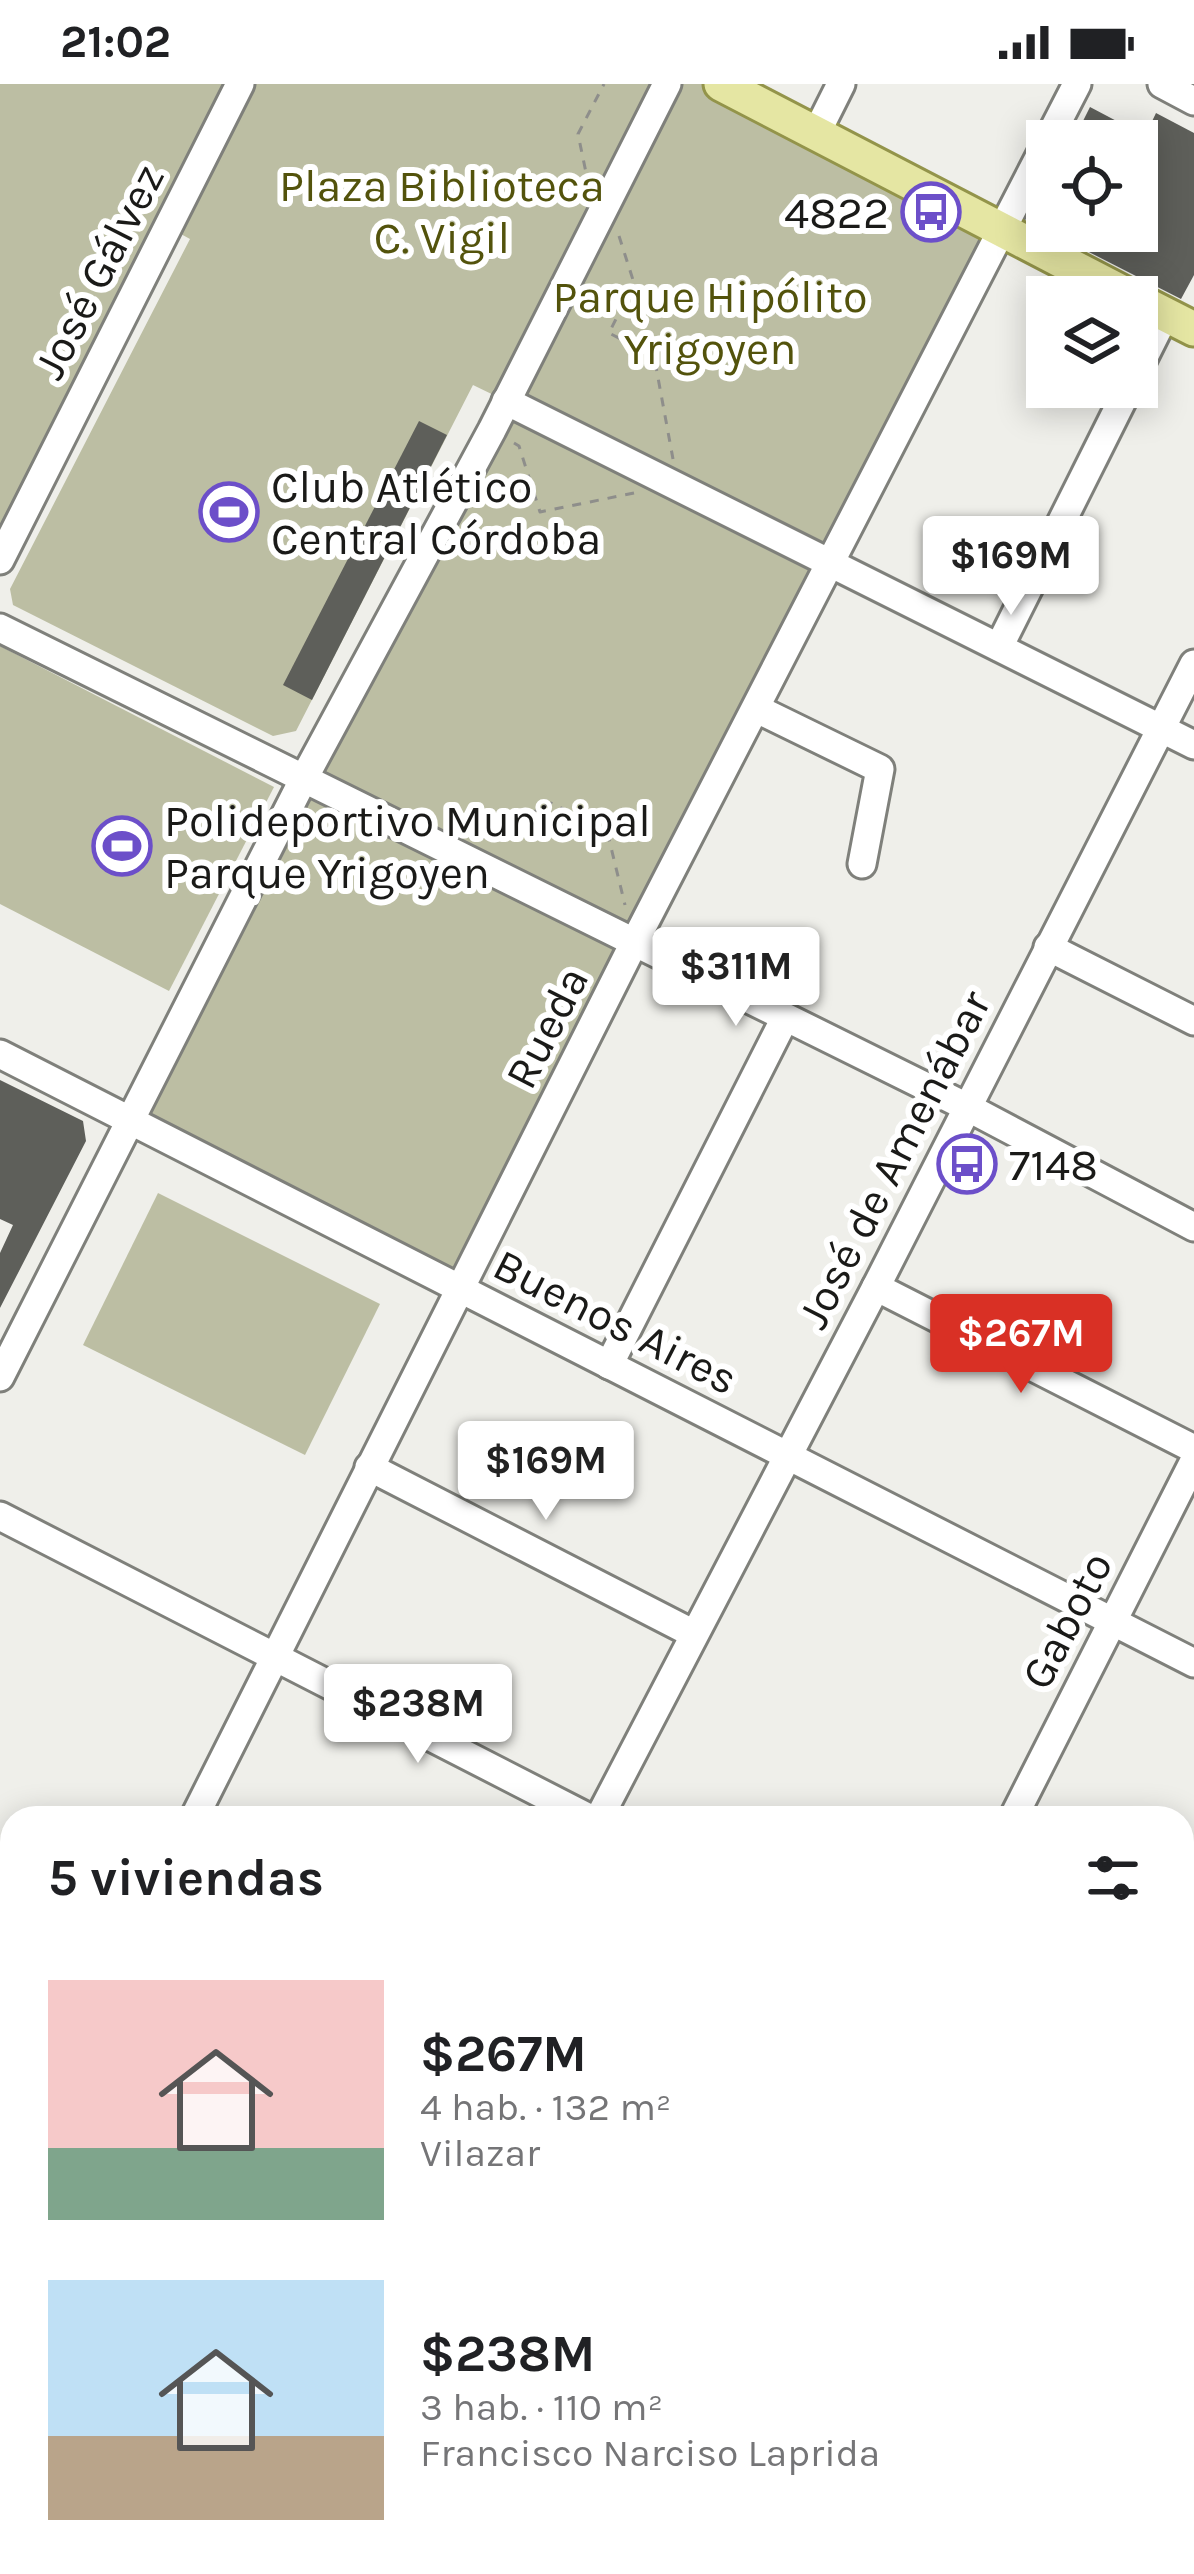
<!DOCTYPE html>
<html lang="es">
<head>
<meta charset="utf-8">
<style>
  :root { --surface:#fff; --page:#f2f2f2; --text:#202124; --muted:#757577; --accent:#d93025 }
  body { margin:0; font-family:Karla,sans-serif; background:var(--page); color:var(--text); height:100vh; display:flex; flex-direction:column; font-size:45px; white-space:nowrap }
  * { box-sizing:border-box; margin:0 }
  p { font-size:39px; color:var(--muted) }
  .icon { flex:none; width:66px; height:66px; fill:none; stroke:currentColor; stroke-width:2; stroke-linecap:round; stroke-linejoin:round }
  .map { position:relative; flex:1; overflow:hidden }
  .panel { position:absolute; left:0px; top:1722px; width:1194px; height:768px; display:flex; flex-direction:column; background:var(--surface); border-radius:36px 36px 0 0; box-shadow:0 6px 30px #0003 }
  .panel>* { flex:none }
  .buttons { position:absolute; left:1026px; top:36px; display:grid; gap:24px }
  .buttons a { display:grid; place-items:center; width:132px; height:132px; border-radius:0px; background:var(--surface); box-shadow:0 6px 30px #0003; font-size:60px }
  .price { position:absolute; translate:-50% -102px; padding:0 27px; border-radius:12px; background:#fff; color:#222; font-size:39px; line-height:78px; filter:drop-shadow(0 3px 6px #0008) }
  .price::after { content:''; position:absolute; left:50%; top:72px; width:36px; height:27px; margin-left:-18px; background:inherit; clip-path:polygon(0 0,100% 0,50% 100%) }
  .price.on { background:var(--accent); color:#fff }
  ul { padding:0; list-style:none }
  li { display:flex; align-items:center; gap:36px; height:300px; padding:0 48px }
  li span { display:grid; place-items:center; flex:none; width:336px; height:240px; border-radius:0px; color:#555 }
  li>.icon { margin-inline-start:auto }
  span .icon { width:144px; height:144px; fill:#fffc; stroke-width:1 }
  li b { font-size:51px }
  h2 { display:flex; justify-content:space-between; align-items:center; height:144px; padding:0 48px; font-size:51px }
  .status { display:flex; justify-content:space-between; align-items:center; height:84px; padding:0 60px; background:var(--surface); direction:ltr }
  .status svg { height:33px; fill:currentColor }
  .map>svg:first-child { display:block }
  .park { fill:#bcbea3 }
  .building { fill:#5e5f5a }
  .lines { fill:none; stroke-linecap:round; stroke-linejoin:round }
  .minor-casing { stroke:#7f807b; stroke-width:33 }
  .major-casing { stroke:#93944a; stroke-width:39 }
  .path { stroke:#8e8e8b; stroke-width:3; stroke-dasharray:9 9; stroke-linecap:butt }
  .minor { stroke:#fff; stroke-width:27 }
  .major { stroke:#e5e6a3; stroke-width:33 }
  .labels { text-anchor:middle; stroke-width:12; stroke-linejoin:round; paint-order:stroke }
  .park-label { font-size:45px; fill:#53530c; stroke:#fff }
  .poi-label { font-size:45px; fill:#1a1a18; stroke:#fff; text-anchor:start }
  .street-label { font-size:45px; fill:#1a1a18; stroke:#fff }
</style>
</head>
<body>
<div class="status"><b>21:02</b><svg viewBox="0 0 49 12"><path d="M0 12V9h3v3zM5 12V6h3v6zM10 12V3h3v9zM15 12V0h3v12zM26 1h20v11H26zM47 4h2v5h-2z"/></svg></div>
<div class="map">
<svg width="1194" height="2490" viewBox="0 0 1194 2490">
  <rect width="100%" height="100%" fill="#efefea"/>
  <g class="park">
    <polygon points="0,0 721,0 1000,146 461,1205 130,1037 506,317 473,301 296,647 273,652 13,521 10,505 190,155 168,143 0,476"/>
    <polygon points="0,562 274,703 169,907 0,820"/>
    <polygon points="158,1109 380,1220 305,1371 83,1261"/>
  </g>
  <g class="building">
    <polygon points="1090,23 1145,52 1156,29 1194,49 1194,191 1181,215 1085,166 1095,147 1137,147 1137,57 1073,57"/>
    <polygon points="419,337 447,351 312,616 283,601"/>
    <polygon points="0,996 83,1037 86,1057 0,1224 0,1169 13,1141 0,1135"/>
  </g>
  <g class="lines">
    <defs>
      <g id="minor">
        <polyline points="1162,0 1194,17"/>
        <polyline points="817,48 841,0"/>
        <polyline points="1137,287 1165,231"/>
        <polyline points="506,317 1194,661"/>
        <polyline points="0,476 240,0"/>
        <polyline points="0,544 967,1023 1194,1143"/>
        <polyline points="999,563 1129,303"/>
        <polyline points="757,625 880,685 862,780"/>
        <polyline points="1048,863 1194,937"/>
        <polyline points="0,970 1194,1579"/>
        <polyline points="876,1203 1194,1365"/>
        <polyline points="609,1281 785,934"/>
        <polyline points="0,1293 303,696 492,346 667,0"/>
        <polyline points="369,1383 694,1550"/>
        <polyline points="0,1432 589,1734"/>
        <polyline points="194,1734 634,859 1077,0"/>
        <polyline points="599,1734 876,1203 1194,580"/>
        <polyline points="1013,1734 1194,1377"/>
        <polyline points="1182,2034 1194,2040"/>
        <polyline points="0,2112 12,2088"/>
        <polyline points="1182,2215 1194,2192"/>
        <polyline points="1182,2398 1194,2404"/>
        <polyline points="215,2490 221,2478"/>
        <polyline points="1041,2490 1047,2478"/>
      </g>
      <g id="major">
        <polyline points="721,0 1131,213"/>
        <polyline points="1137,216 1194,245"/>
        <polyline points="0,2174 12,2180"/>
        <polyline points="592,2478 616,2490"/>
      </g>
    </defs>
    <use href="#minor" class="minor-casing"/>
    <use href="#major" class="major-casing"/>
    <g class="path">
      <polyline points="589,103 578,50 604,0"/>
      <polyline points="619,152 634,199 609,249 654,272 673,375"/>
      <polyline points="514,359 519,362 540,428 634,409"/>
      <polyline points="480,755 551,719 607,747 625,821"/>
      <polyline points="380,800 422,782"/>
      <polyline points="0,2136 12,2142"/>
      <polyline points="0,2211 12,2217"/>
      <polyline points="517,2478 540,2490"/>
      <polyline points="669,2478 692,2490"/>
    </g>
    <use href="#minor" class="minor"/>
    <use href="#major" class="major"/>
  </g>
  <defs>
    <symbol id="bus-ring" viewBox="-11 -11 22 22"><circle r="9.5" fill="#fff" stroke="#6c4fc9" stroke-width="1.5"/><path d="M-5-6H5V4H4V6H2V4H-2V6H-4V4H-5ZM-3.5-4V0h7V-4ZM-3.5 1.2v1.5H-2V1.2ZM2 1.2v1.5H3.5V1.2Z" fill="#6c4fc9"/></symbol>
    <symbol id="stadium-ring" viewBox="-11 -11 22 22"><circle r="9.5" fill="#fff" stroke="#6c4fc9" stroke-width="1.5"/><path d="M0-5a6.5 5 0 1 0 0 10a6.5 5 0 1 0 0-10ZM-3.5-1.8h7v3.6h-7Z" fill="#6c4fc9"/></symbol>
  </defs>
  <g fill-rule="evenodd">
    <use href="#bus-ring" x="898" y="95" width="66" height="66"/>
    <use href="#stadium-ring" x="196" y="395" width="66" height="66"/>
    <use href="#stadium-ring" x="89" y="729" width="66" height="66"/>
    <use href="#bus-ring" x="934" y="1047" width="66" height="66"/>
  </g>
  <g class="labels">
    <g class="park-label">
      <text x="442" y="117">Plaza Biblioteca<tspan x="442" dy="52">C. Vigil</tspan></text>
      <text x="710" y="228">Parque Hipólito<tspan x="710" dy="52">Yrigoyen</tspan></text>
    </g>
    <g class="poi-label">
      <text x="889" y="144" text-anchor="end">4822</text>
      <text x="271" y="418">Club Atlético<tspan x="271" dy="52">Central Córdoba</tspan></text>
      <text x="164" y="752">Polideportivo Municipal<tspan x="164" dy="52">Parque Yrigoyen</tspan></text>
      <text x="1009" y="1096">7148</text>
    </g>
    <g class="street-label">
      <text transform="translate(98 187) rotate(-63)" y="16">José Gálvez</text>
      <text transform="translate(546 943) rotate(-63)" y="16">Rueda</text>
      <text transform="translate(893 1075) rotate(-63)" y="16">José de Amenábar</text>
      <text transform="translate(616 1237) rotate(27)" y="16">Buenos Aires</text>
      <text transform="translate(1066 1536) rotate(-63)" y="16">Gaboto</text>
    </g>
  </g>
</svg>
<div class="buttons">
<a><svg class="icon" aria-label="locate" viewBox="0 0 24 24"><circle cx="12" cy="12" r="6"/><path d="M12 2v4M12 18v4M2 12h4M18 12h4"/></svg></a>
<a><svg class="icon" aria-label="layers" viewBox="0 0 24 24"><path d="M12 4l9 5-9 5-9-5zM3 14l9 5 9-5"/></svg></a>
</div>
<b class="price" style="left:1011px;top:534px">$169M</b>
<b class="price" style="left:736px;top:945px">$311M</b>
<b class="price on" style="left:1021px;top:1312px">$267M</b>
<b class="price" style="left:546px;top:1439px">$169M</b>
<b class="price" style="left:418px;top:1682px">$238M</b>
<section class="panel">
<h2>5 viviendas<svg class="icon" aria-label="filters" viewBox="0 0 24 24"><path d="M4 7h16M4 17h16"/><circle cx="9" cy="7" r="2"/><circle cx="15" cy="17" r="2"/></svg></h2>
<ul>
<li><span style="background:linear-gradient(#f6c9c9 70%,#7fa58c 0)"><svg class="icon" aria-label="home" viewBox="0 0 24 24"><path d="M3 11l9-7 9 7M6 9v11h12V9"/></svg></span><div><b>$267M</b><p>4 hab. · 132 m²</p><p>Vilazar</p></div></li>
<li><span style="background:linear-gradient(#bfe0f5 65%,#b9a48a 0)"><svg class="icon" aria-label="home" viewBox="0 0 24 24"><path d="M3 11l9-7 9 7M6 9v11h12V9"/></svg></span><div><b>$238M</b><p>3 hab. · 110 m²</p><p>Francisco Narciso Laprida</p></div></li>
</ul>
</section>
</div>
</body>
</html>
